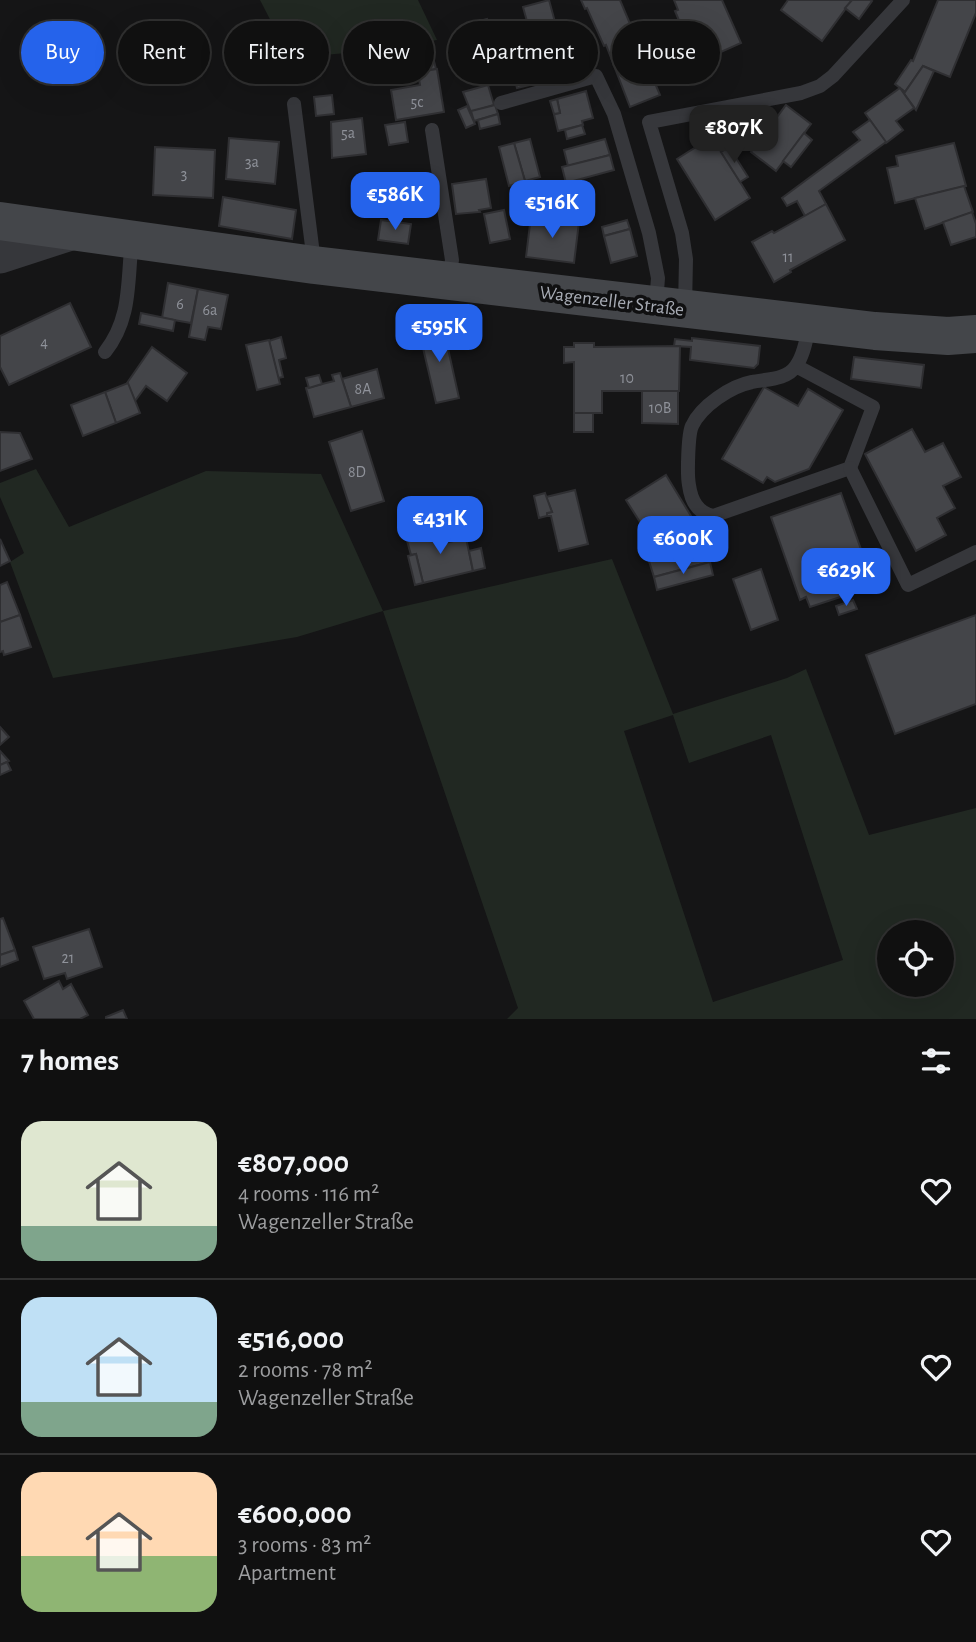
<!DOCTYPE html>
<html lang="en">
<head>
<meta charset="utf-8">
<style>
  :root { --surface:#101010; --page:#191919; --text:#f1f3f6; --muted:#9c9d9f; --line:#303030; --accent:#2563eb }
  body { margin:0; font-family:"Alegreya Sans",sans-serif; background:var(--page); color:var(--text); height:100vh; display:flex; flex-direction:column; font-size:26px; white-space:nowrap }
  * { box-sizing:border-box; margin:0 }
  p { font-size:23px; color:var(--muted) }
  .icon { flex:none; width:38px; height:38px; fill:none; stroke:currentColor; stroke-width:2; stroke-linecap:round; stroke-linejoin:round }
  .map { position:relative; height:1019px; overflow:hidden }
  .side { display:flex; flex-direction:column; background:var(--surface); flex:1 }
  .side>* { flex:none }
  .guide { position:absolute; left:21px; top:21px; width:934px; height:63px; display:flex; gap:14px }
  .buttons { position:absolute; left:877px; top:920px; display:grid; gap:14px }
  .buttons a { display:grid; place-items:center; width:77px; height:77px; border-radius:50%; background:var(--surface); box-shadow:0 7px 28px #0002,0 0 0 2px var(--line); font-size:35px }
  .price { position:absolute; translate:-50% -60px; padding:0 16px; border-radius:14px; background:var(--accent); color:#fff; font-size:23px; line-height:46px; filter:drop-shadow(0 2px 4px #0008) }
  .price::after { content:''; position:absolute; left:50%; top:42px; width:21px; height:16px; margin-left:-10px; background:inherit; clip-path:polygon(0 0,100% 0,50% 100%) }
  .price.on { background:#222; color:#fff }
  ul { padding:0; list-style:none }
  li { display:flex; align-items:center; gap:21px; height:175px; padding:0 21px }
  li+li { border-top:2px solid var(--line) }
  li span { display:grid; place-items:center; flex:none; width:196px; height:140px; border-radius:21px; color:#555 }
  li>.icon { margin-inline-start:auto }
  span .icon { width:84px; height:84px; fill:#fffc; stroke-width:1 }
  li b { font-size:30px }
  h2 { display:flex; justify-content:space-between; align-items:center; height:84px; padding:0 21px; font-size:30px }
  .chip { padding:0 24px; border-radius:32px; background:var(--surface); box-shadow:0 7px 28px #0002,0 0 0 2px var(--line); font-size:24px; line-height:63px }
  .chip.on { background:var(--accent); color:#fff }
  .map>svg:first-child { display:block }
  .green { fill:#212822; fill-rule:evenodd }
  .building { fill:#444549; stroke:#2f2f32; stroke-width:2 }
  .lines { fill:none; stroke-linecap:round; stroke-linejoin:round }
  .service { stroke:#36373b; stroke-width:14 }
  .tertiary { stroke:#36373b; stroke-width:33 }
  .secondary { stroke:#44464a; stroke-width:38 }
  .labels { text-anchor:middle; stroke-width:7; stroke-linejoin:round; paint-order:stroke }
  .number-label { font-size:16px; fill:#8f929a }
  .street-label { font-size:19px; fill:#a8acb5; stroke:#101011 }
</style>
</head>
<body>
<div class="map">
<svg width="976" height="1019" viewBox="0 0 976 1019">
  <rect width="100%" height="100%" fill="#151516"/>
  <g class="green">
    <polygon points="260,0 418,0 437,40 369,51 290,58"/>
    <path d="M 36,469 L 69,527 L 206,471 L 321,474 L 383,611 L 612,559 L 673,714 L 787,678 L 806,669 L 869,835 L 976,808 L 976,1019 L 507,1019 L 518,1008 L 383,611 L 297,637 L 53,678 L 10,562 L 24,553 L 0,497 L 0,483 ZM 673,715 L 689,763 L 771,735 L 843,960 L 713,1002 L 624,731 ZM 889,933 L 942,933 L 942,985 L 889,985 Z"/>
  </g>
  <g class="building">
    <polygon points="549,0 564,55 520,67 515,48 533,43 523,7"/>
    <polygon points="581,0 620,0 660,95 630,107 606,45 604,46 587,8 585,9"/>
    <polygon points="674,0 722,0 741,43 701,61 690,36 686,37 675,11 678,10"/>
    <polygon points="788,0 852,0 822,41 781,10"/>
    <polygon points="852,0 870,0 872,1 859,19 845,8"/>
    <polygon points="938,0 976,0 976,13 950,77 923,66 905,92 895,84 911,60 913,61"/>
    <polygon points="487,19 489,26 462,33 461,26"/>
    <polygon points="489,26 502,75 487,81 486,80 476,82 462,33"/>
    <polygon points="434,61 436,69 419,72 417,64"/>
    <polygon points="533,64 538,83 517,88 512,69"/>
    <polygon points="923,66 934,71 916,110 900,88 905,92"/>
    <polygon points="437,69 444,112 396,120 391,90 420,85 418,72"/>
    <polygon points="488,85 494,105 471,112 463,92"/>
    <polygon points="900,88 914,108 896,121 903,130 886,143 865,113"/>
    <polygon points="586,91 593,118 582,121 583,125 558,131 554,114 560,113 557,99"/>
    <polygon points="332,95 334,114 316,116 314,97"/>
    <polygon points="557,99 560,113 554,114 550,101"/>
    <polygon points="495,105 498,114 474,121 471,111"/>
    <polygon points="786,105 811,124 776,171 751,152"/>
    <polygon points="467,106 475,124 466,128 458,110"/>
    <polygon points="498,114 500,124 480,129 478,120"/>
    <polygon points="362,118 366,154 332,158 331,122"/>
    <polygon points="870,120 886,142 819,191 826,204 805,216 797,201 787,206 782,198 860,140 853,132"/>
    <polygon points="405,122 408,142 389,145 385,125"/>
    <polygon points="582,125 585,134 567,139 565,130"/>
    <polygon points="804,133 812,140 791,167 783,161"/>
    <polygon points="712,137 750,198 715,220 677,159"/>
    <polygon points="229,138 279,142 275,184 226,179"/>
    <polygon points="530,139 540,177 525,181 514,143"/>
    <polygon points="605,139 610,155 568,166 564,150"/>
    <polygon points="514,143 525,181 509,186 499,147"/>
    <polygon points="954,143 966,186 895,203 887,168 898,166 896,156"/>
    <polygon points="155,147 215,150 213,198 153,195"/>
    <polygon points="729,147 748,177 740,182 721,152"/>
    <polygon points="610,155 614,170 566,183 562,167"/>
    <polygon points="486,179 491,208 479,210 480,212 456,214 452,184"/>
    <polygon points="421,181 426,212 392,218 387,186"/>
    <polygon points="964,186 973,212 925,229 915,198"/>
    <polygon points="223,197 296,210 292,239 219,226"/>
    <polygon points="826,204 845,240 790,270 791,272 774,282 752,242 772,231 774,233"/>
    <polygon points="504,210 510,239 490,243 484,214"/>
    <polygon points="972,212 976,224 976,237 951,245 943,222"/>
    <polygon points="531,216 579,222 574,263 526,257"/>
    <polygon points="381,220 411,224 408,244 378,240"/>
    <polygon points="627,220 630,229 604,236 602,227"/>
    <polygon points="630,229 637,256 611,263 604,236"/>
    <polygon points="168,283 198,289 191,323 162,318"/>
    <polygon points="198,289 228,295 221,329 208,327 205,340 189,337"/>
    <polygon points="70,303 91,347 9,385 0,367 0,336"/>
    <polygon points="141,313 175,320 173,331 139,324"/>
    <polygon points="443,326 459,398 436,403 419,331"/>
    <polygon points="281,337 286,358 279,360 283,377 278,378 269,341"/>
    <polygon points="692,338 760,346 758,364 754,368 690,360 691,347 674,346 675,339 692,341"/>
    <polygon points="269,340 280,384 257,390 246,345"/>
    <polygon points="574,343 594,343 594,347 680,346 679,391 602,391 602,413 574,413 574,362 564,363 564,347 574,347"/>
    <polygon points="152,347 187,373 167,401 146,386 135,401 127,383"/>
    <polygon points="854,357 924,365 921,388 851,379"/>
    <polygon points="377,369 384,398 351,407 342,379"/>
    <polygon points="340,373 351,407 314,417 306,388 334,381 332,375"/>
    <polygon points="319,375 322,384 309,388 306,378"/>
    <polygon points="128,383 140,413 116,423 105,392"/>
    <polygon points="764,387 798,406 808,389 843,410 809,469 775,482 767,477 763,483 722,459"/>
    <polygon points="642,391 678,391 678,424 642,423"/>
    <polygon points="105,392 116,423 83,436 71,405"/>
    <rect x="574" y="413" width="19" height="19"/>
    <polygon points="912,429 925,452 943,443 961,477 943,486 955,508 937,518 946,535 916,551 865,454"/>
    <polygon points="362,431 384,501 351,511 329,442"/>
    <polygon points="0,432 20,433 32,459 0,471"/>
    <polygon points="666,475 691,516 652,541 626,500"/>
    <polygon points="575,490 588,544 559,551 551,516 547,516 547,513 552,512 546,497"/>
    <polygon points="545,493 552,512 547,513 547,516 539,518 534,496"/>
    <polygon points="841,493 874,586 810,607 806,597 800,600 771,517"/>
    <polygon points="438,530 441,544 466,538 473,571 423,583 416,554 411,555 406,537"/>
    <polygon points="0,539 10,561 0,566"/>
    <polygon points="704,543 710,562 654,577 648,558"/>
    <polygon points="481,548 485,568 473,571 469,551"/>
    <polygon points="416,554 423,583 415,585 408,556"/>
    <polygon points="710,562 713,575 657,590 654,577"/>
    <polygon points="761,569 778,620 751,630 733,579"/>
    <polygon points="7,582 20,615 0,622 0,585"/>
    <polygon points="853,600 857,609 839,615 836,606"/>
    <polygon points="20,615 31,647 4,655 3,651 0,652 0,622"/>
    <polygon points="976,615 976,704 895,734 866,655"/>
    <polygon points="0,727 9,737 0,745"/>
    <polygon points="0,751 9,761 0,765"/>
    <polygon points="7,762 11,770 0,775 0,765"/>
    <polygon points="3,918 15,950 0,955 0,919"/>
    <polygon points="89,929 102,967 67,979 65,973 44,979 33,947"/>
    <polygon points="15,950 18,960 0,967 0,955"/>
    <polygon points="59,981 63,989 71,984 88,1015 80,1019 34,1019 24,1001"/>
    <polygon points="123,1010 127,1019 106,1019 106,1017"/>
  </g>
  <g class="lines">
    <g class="service">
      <polyline points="501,103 596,76 614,114 649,233 658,278 656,304"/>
      <polyline points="294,104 314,262"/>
      <polyline points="432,130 452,260 449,279"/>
      <polyline points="685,308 686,259 682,233 649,122 801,93 820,86 833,76 903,0"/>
      <path d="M 105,352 C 132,318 127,281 132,240"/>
      <path d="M 796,366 L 873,407 L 850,468 L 713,516 C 697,513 691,500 689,485 C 687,475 688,434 692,426 C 701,406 731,386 752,382 C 766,379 787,380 796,366 C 804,355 807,338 809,325"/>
      <polyline points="850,468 908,585 976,552"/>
    </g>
    <polyline class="tertiary" points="0,257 77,232"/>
    <polyline class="secondary" points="0,221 314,265 875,331 948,336 976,334"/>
  </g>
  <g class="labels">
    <g class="number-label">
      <text x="417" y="107">5c</text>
      <text x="348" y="138">5a</text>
      <text x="252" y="167">3a</text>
      <text x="184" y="179">3</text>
      <text x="788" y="262">11</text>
      <text x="180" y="309">6</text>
      <text x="210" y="315">6a</text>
      <text x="44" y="347">4</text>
      <text x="627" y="383">10</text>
      <text x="363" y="394">8A</text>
      <text x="660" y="413">10B</text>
      <text x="357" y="477">8D</text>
      <text x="68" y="963">21</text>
    </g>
    <g class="street-label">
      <text transform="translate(612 300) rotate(7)" y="7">Wagenzeller Straße</text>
    </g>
  </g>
</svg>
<div class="buttons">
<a><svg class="icon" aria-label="locate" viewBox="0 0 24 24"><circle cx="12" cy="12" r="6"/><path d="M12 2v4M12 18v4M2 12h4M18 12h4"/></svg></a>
</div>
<b class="price on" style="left:734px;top:165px">€807K</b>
<b class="price" style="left:395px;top:232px">€586K</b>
<b class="price" style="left:552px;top:240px">€516K</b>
<b class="price" style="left:439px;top:364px">€595K</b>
<b class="price" style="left:440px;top:556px">€431K</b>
<b class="price" style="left:683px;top:576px">€600K</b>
<b class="price" style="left:846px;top:608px">€629K</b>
<div class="guide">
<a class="chip on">Buy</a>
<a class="chip">Rent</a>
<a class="chip">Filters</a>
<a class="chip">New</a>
<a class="chip">Apartment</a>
<a class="chip">House</a>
</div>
</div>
<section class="side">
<h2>7 homes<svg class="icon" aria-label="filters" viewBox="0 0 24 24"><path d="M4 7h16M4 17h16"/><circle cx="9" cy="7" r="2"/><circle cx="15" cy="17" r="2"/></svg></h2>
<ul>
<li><span style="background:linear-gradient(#dfe7d0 75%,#7fa58c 0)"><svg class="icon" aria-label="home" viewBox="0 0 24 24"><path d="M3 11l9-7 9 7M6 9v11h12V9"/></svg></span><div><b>€807,000</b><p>4 rooms · 116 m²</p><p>Wagenzeller Straße</p></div><svg class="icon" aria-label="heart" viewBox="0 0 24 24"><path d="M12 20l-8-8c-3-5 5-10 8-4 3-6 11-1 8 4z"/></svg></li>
<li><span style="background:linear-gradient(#bfe0f5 75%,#7fa58c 0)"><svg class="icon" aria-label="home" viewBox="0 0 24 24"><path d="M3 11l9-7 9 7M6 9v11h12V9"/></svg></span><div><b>€516,000</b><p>2 rooms · 78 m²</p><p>Wagenzeller Straße</p></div><svg class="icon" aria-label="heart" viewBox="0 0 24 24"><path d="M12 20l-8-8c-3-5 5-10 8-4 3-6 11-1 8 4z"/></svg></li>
<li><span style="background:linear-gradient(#ffd9b3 60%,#8fb573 0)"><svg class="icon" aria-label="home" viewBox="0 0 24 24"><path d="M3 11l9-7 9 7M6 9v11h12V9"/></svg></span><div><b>€600,000</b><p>3 rooms · 83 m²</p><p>Apartment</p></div><svg class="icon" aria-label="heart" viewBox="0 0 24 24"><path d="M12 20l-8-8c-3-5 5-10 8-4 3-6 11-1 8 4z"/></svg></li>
</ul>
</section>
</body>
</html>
